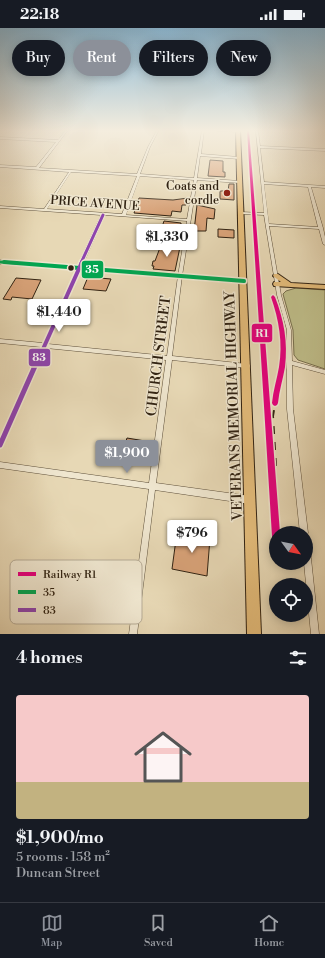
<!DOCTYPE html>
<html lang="en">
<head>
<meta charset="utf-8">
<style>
  :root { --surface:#171b24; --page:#20242c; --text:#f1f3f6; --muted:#9ea1a6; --line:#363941; --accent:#8c9099 }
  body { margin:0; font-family:"Libre Bodoni",serif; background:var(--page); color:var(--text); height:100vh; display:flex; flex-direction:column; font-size:15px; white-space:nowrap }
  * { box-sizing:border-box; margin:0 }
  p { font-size:13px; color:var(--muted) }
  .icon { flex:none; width:22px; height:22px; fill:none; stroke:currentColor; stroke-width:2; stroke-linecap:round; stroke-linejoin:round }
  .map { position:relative; height:606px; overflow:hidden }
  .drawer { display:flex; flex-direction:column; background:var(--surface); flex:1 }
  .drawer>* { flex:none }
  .hud { position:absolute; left:12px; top:12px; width:301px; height:36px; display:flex; gap:8px }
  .needle { width:26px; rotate:123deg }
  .fabs { position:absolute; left:269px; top:498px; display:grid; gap:8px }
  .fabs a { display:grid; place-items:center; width:44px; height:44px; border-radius:50%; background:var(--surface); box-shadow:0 2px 10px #0003; font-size:20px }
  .price { position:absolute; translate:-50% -34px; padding:0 9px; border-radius:4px; background:#fff; color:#222; font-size:13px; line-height:26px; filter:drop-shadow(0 1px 2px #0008) }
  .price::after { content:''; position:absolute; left:50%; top:24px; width:12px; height:9px; margin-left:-6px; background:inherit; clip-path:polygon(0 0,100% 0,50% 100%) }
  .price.active { background:var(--accent); color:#fff }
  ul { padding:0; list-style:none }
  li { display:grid; align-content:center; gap:8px; height:212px; padding:0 16px }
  li span { display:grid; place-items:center; height:124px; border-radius:4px; color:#555 }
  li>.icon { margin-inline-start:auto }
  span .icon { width:72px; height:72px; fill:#fffc; stroke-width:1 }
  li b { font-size:17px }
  h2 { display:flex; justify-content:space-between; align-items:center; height:48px; padding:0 16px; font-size:17px }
  .chip { padding:0 14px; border-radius:18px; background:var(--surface); box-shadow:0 2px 10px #0003; font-size:14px; line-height:36px }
  .chip.active { background:var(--accent); color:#fff }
  .status { display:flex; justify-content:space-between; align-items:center; height:28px; padding:0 20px; background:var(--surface); direction:ltr }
  .status svg { height:11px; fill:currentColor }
  .menu { display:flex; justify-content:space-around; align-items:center; height:56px; border-top:1px solid var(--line); background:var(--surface); font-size:11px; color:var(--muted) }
  .menu a { display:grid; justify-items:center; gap:2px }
  .menu .active { color:var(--accent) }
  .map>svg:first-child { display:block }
  .green { fill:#bebc88; stroke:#776f4d }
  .building { fill:#d9a379; stroke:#302212 }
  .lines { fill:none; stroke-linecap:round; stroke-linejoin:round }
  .street-casing { stroke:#5e503b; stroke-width:1 }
  .secondary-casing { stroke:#302212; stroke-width:1 }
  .primary-casing { stroke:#302212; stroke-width:2 }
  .street { fill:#efe6cf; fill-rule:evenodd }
  .secondary { fill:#efe6cf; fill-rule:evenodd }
  .primary { fill:#e4bc7a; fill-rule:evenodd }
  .rail-far1 { stroke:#302212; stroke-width:1.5; stroke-dasharray:6 6; stroke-linecap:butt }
  .rail { stroke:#302212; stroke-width:2; stroke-dasharray:8 8; stroke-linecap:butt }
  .bus-1-far1-casing { stroke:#efe6cf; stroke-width:5 }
  .bus-1-casing { stroke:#efe6cf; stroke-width:7 }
  .bus-2-far2-casing { stroke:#efe6cf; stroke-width:5 }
  .bus-2-far1-casing { stroke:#efe6cf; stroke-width:7 }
  .bus-2-casing { stroke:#efe6cf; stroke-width:8 }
  .bus-1-far1 { stroke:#00a651; stroke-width:3 }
  .bus-1 { stroke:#00a651; stroke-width:4 }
  .bus-2-far2 { stroke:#8e44ad; stroke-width:3 }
  .bus-2-far1 { stroke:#8e44ad; stroke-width:4 }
  .bus-2 { stroke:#8e44ad; stroke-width:5 }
  .rail-1-casing { stroke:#efe6cf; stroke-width:3 }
  .rail-1 { fill:#e5007d; fill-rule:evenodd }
  .poi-dot { fill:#8f2418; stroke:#efe6cf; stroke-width:1.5 }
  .bus-dot { fill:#302212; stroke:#efe6cf; stroke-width:1.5 }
  .labels { text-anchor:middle; stroke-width:3; stroke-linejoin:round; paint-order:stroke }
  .far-poi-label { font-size:12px; fill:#302212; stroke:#efe6cf; text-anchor:end }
  .far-street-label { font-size:12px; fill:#302212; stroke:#efe6cf }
  .street-label { font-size:14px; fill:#302212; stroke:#efe6cf }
  .key { fill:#efe6cf; stroke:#b6ab96; stroke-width:1 }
  .key-label { font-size:11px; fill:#302212 }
  .line-badge { stroke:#efe6cf; stroke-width:1.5 }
  .badge-label { font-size:11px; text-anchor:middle; font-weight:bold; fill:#fff }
</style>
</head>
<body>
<div class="status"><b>22:18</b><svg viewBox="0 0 49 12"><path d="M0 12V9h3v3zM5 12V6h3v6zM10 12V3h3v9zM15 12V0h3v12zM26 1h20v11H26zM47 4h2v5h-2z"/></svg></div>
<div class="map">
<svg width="325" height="606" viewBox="0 0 325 606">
  <rect width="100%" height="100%" fill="#e7d8b5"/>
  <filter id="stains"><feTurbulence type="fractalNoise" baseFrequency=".005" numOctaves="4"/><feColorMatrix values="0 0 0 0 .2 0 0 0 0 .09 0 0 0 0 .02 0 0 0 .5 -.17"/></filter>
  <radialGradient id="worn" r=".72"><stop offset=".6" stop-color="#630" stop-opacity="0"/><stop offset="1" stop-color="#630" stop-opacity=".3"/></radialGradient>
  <polygon class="green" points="296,260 325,262 325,341 298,332 294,327 293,302 283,266 286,263"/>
  <g class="building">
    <polygon points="210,132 223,133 223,144 225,144 225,149 208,148"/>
    <polygon points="229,156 234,156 234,172 220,171 220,163 228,163"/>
    <polygon points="139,170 173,172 188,170 186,177 182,177 181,184 172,183 171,188 134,185"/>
    <polygon points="197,177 215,181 214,191 207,190 206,203 194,203"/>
    <polygon points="164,193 181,195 181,200 162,199"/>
    <polygon points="218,201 234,202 234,210 218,209"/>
    <polygon points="161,217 180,219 175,243 153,241 154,238 152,238 153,233 155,233"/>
    <polygon points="88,249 111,251 106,263 83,261"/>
    <polygon points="16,250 41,252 32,271 12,269 11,272 3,271"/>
    <polygon points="127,410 145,413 141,435 128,433 130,423 123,422"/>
    <polygon points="177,504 210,510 207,548 172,541"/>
  </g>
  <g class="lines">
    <defs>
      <g id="street">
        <path d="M 66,102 L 68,102 L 39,140 L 137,146 L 148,119 L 157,102 L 159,102 L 150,119 L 140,146 L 194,150 L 202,102 L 204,102 L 201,126 L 239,129 L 240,130 L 239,131 L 200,128 L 197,150 L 240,153 L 242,154 L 240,155 L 197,152 L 182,248 L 172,328 L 247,336 L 249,336 L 250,338 L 249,340 L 247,340 L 172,332 L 156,455 L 250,468 L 254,472 L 250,476 L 155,462 L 137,606 L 129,606 L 149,461 L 0,440 L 0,434 L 149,455 L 166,332 L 46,320 L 2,419 L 0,420 L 0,410 L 41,319 L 0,315 L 0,311 L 43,315 L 101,187 L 0,180 L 0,178 L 44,181 L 69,144 L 0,139 L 0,137 L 36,139 L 56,114 L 0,111 L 0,109 L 58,112 ZM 71,144 L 137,148 L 122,186 L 47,181 ZM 140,148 L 194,152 L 187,191 L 126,187 ZM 105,187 L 187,193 L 178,248 L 167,328 L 48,316 Z"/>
        <polygon points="216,102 239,102 240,103 239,104 217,103"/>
        <path d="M 256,102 L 258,102 L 260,118 L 325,121 L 325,123 L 260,120 L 264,154 L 325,158 L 325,160 L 311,159 L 323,200 L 325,209 L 325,217 L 323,216 L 319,201 L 269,198 L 281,267 L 291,302 L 292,333 L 325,342 L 325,346 L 292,337 L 293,381 L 308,505 L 306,508 L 306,505 L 300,505 L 287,381 L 287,302 L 277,267 L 264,187 L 241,186 L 239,185 L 241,184 L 264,185 ZM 264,156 L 308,159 L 318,199 L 269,196 Z"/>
        <polygon points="306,517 309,518 310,521 319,606 311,606 304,535 306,535"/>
      </g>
      <polygon id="secondary" points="0,232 244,251 247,253 244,255 0,236"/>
      <g id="primary">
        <polygon points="236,102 240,102 261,606 247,606"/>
        <polygon points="274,246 278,246 291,255 325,257 325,261 274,258 273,256 274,254 281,254 273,248"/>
      </g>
    </defs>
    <use href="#street" class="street-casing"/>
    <use href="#secondary" class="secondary-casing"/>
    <use href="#primary" class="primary-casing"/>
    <use href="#street" class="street"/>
    <use href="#secondary" class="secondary"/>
    <use href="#primary" class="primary"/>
    <path class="rail-far1" d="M 273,269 C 281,288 286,310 283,330"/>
    <polyline class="rail" points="276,438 273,388 283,329"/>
    <defs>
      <polyline id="bus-1-far1" points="0,234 17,235"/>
      <polyline id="bus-1" points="4,234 244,253"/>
      <polyline id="bus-2-far2" points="81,235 103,187"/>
      <polyline id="bus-2-far1" points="39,330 82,234"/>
      <polyline id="bus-2" points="0,417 39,329"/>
    </defs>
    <use href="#bus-1-far1" class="bus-1-far1-casing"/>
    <use href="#bus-1" class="bus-1-casing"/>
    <use href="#bus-2-far2" class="bus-2-far2-casing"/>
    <use href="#bus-2-far1" class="bus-2-far1-casing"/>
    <use href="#bus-2" class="bus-2-casing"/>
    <use href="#bus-1-far1" class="bus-1-far1"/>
    <use href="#bus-1" class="bus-1"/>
    <use href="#bus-2-far2" class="bus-2-far2"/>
    <use href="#bus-2-far1" class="bus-2-far1"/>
    <use href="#bus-2" class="bus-2"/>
    <defs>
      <g id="rail-1">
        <polygon points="247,102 249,102 280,505 276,505 276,512 273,511 272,508"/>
        <path d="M 273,267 L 275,269 C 284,292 288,314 285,339 C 283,351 279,363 278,375 L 277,377 L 275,378 L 273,377 L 272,375 C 273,363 277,351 279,339 C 283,315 279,292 271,269 Z"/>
      </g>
    </defs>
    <use href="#rail-1" class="rail-1-casing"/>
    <use href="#rail-1" class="rail-1"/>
  </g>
  <linearGradient id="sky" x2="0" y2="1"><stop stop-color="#88b6d3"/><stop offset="0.55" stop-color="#f4edde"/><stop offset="1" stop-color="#f4edde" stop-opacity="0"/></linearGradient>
  <rect width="325" height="187" fill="url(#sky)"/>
  <circle class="poi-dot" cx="227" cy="165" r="4"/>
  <circle class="bus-dot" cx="71" cy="240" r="3.5"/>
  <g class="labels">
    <g class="far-poi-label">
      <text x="219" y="162">Coats and<tspan x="219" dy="14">cordle</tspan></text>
    </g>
    <g class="far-street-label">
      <text transform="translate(95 175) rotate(4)" y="4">PRICE AVENUE</text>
    </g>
    <g class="street-label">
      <text transform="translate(158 328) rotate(-83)" y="5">CHURCH STREET</text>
      <text transform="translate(233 378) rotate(-92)" y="5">VETERANS MEMORIAL HIGHWAY</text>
    </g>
  </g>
  <rect x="10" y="532" width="132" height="64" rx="6" class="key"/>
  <rect x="18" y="544" width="18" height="4" fill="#e5007d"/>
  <rect x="18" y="562" width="18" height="4" fill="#00a651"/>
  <rect x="18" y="580" width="18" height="4" fill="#8e44ad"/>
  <g class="key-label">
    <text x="43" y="550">Railway R1</text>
    <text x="43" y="568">35</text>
    <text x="43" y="586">83</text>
  </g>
  <g class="line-badge">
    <rect x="81" y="232" width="23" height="19" rx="4" fill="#00a651"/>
    <rect x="251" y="295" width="22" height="20" rx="4" fill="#e5007d"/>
    <rect x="28" y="320" width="23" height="19" rx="4" fill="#8e44ad"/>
  </g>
  <g class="badge-label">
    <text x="92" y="245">35</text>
    <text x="262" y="309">R1</text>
    <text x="39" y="333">83</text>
  </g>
  <rect width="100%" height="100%" filter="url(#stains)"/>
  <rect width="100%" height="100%" fill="url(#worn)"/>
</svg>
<div class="fabs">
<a><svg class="needle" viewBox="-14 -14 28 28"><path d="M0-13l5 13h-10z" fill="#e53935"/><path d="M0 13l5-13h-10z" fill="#9ea1a6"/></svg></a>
<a><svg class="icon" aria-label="locate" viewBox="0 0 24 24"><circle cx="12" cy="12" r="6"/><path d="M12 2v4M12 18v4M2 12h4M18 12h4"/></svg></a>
</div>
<b class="price" style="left:167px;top:230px">$1,330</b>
<b class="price" style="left:59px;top:305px">$1,440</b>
<b class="price active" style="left:127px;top:446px">$1,900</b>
<b class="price" style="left:192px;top:526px">$796</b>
<div class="hud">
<a class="chip">Buy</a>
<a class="chip active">Rent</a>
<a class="chip">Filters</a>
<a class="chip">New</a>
</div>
</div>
<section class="drawer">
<h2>4 homes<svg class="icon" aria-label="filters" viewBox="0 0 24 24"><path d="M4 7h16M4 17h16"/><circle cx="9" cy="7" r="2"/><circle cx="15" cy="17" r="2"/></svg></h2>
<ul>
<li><span style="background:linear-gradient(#f6c9c9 70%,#c2b280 0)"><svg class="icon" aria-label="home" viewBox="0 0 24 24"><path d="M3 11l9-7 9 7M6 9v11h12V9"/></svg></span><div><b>$1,900/mo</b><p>5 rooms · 158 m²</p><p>Duncan Street</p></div></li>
</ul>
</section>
<nav class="menu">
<a class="active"><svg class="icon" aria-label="map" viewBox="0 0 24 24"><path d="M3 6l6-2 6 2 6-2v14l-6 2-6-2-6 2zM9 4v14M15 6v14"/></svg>Map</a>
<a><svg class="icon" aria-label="saved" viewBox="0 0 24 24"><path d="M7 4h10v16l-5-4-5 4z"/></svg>Saved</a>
<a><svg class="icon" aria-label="home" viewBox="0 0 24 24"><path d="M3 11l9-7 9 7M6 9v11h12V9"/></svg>Home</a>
</nav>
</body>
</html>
